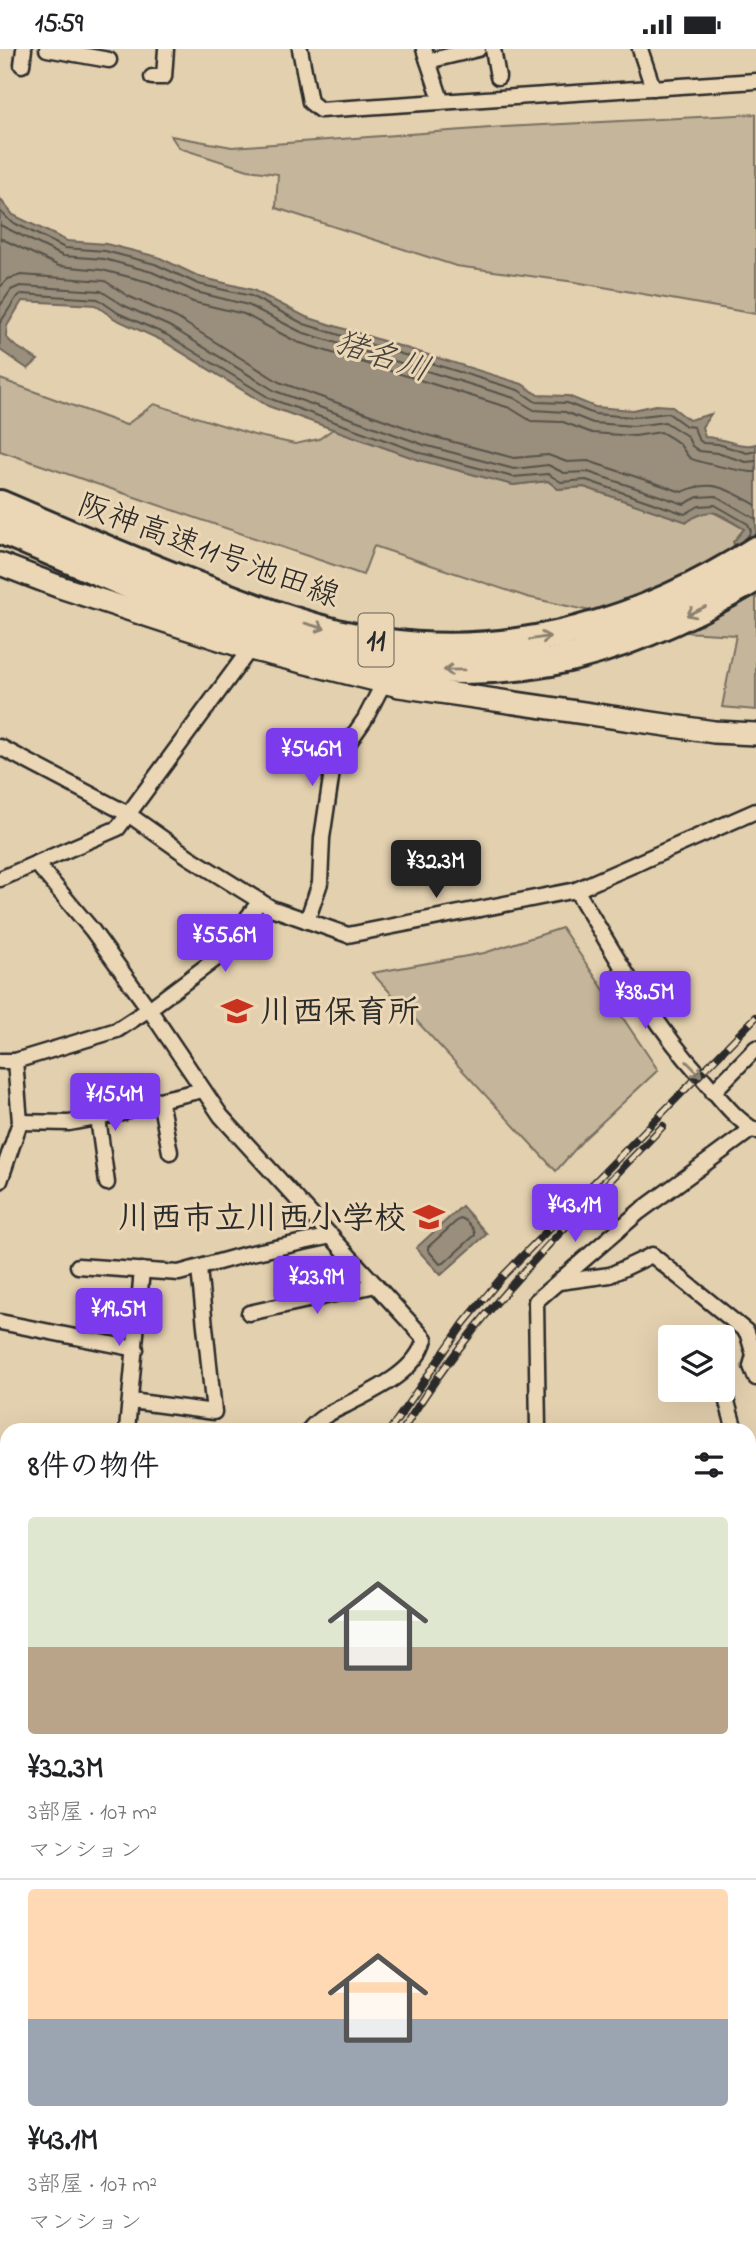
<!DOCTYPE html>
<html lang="ja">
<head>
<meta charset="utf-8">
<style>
  :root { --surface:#fff; --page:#f2f2f2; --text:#202124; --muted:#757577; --line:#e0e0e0; --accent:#7c3aed }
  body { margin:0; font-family:"Indie Flower","Klee One",sans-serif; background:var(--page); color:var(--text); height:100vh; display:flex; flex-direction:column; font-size:26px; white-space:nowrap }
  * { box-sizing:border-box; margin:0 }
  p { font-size:23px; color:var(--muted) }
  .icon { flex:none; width:38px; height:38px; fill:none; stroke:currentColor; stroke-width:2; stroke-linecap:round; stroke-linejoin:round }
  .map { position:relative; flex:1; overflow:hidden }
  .sheet { position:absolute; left:0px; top:1374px; width:756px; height:842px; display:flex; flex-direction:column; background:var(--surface); border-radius:21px 21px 0 0; box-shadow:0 7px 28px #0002 }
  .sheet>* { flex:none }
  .tools { position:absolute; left:658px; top:1276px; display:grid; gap:14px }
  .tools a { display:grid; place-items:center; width:77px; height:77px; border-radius:7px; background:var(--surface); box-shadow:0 7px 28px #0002; font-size:35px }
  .price { position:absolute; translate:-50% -60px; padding:0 16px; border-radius:7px; background:var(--accent); color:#fff; font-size:23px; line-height:46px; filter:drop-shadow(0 2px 4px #0008) }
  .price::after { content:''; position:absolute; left:50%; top:42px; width:21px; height:16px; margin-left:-10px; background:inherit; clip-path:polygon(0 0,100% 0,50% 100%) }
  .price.on { background:#222; color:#fff }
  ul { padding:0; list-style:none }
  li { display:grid; align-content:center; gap:14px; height:371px; padding:0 28px }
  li+li { border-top:2px solid var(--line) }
  li span { display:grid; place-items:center; height:217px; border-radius:7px; color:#555 }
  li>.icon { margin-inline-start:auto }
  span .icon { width:126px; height:126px; fill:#fffc; stroke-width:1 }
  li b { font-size:30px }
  h2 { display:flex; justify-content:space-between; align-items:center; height:84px; padding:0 28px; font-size:30px }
  .status { display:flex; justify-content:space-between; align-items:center; height:49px; padding:0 35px; background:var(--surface); direction:ltr }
  .status svg { height:19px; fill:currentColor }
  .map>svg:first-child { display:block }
  .green { fill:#c5b59a; stroke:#787062; stroke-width:2 }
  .water { fill:#9a8e7b; stroke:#6e665b; stroke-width:2 }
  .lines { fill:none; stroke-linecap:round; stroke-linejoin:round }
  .shore { stroke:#57534b; stroke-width:2 }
  .canal { stroke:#9a8e7b; stroke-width:18 }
  .street-casing { stroke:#2b2b2b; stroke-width:19 }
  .secondary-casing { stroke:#2b2b2b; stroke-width:26 }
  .primary-casing { stroke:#2b2b2b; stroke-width:28 }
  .highway-casing { stroke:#2b2b2b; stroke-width:32 }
  .street { stroke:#ebd7b5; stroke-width:14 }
  .secondary { stroke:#ebd7b5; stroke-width:21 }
  .primary { stroke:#ebd7b5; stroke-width:23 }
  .highway { stroke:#ebd7b5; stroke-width:26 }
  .rail-casing { stroke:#2b2b2b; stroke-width:8 }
  .rail { stroke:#ebd7b5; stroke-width:5; stroke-dasharray:16; stroke-linecap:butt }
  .oneway { stroke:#8b8170 }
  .labels { text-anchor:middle; stroke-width:6; stroke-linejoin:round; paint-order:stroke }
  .shield { fill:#ebd7b5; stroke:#655f54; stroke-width:2 }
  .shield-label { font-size:30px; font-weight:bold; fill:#2b2b2b }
  .street-label { font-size:32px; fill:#2b2b2b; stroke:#ebd7b5 }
  .poi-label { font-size:32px; font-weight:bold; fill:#2b2b2b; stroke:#ebd7b5; text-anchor:start }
  .water-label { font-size:33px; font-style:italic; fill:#47443f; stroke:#ebd7b5 }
</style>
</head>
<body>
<div class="status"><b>15:59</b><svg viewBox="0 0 49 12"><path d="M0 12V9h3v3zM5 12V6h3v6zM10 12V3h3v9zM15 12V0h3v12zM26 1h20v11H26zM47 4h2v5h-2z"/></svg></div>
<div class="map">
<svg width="756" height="2215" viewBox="0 0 756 2215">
  <rect width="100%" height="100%" fill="#e3d0af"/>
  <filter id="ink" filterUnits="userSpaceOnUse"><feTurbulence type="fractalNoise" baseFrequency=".0143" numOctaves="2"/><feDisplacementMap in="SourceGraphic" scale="14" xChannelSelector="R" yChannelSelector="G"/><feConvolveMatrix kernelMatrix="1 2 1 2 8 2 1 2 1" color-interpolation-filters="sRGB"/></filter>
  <g filter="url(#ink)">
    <g class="green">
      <polygon points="756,65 756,265 575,233 456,217 276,159 278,125 248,121 179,99 171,87 232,98 504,78"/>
      <polygon points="0,330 126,376 154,355 254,386 295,395 319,390 333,380 420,411 513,436 548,432 558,440 584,438 687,473 701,463 713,463 745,480 756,503 756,661 722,658 736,586 684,583 527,548 374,497 363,526 0,402"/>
      <polygon points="562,879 658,1021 584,1090 556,1122 372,924 484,904"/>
    </g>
    <g class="water">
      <path d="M 0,150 L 13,166 L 67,192 L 106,195 L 158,208 L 200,228 L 253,241 L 306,268 L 522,335 L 538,346 L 568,347 L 595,358 L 633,361 L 656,356 L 671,357 L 689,371 L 711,365 L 702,378 L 705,388 C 720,388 743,400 756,395 L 756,503 L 736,500 L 733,493 L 744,480 C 720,466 713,454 687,473 L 584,438 L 558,440 L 548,432 L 513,436 L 419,411 L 268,357 L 163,292 L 115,270 L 95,256 L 22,252 L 7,277 L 6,288 L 14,296 L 38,311 L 28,320 L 0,301 Z"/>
      <polygon points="462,1157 487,1185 441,1226 416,1199"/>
    </g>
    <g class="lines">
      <g class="shore">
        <polyline points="0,162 10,172 65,199 105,202 155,215 198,235 251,247 304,275 518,341 536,353 567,354 594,365 633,368 668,364 686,377 694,378 698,390 703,394 718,395 747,404 756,402"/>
        <polyline points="0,176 63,207 104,210 152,223 196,243 248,256 301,283 514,349 534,361 565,363 593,374 634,377 665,373 687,387 692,397 699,402 717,404 746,413 756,412"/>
        <path d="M 0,189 L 59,217 L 102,221 L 149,233 L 193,253 L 244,265 L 297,293 L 510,359 L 531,372 L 563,373 L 592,384 L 635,387 L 661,383 C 667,387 676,391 680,396 C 684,400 685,405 690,409 C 696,413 748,424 756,423"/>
        <path d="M 0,238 L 8,230 L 21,226 L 105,232 L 128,247 L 177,269 L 279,333 L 427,386 L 514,409 L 548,406 L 567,413 L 588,412 L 682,443 C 713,429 729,441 756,456"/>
        <polyline points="0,257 11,241 20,237 101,242 123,256 171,278 275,342 424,396 514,420 548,416 564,424 588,423 684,455 698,448 716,447 756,470"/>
        <polyline points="0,274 16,249 21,245 98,250 118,264 167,286 271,350 421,404 513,428 548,425 561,433 586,431 685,465 699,457 715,456 748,475 751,482 746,490"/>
        <path d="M 460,1169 C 466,1170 475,1180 475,1186 L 444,1214 L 440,1215 L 428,1201 L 428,1198 Z"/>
      </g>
      <polyline class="canal" points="749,1901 756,1902"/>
      <defs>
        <g id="street">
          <polyline points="47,0 109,11"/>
          <polyline points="300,0 310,53 320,61 756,32"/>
          <polyline points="424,0 441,51"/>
          <polyline points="493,0 498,28"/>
          <polyline points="640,0 653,39"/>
          <polyline points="428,12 478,0"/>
          <polyline points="22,16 24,0"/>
          <polyline points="152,28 164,28 166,0"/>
          <polyline points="0,698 128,765 189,808 271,859 348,886 576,841 756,762"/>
          <path d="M 36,814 L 92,881 L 149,960 L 221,1067 L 425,1290 C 416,1323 375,1341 346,1356 C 333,1362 318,1369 309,1381"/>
          <polyline points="0,830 118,779 250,600"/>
          <path d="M 576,841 C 614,903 650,971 699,1025 C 717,1045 732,1068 756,1082"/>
          <polyline points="307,872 320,834 322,789 333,716 365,670 384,633"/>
          <polyline points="0,1012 15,1012 117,981 149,960 237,894 248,868 260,852"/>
          <polyline points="713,1043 756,999"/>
          <polyline points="160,1051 170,1103"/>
          <polyline points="98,1069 107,1134"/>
          <polyline points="20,1073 69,1074 123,1064 137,1056 203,1041"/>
          <polyline points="0,1132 20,1073 15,1012"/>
          <polyline points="78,1217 179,1224 247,1205 332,1187"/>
          <polyline points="559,1233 610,1226 652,1206 747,1283 754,1306 751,1317 756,1329"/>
          <polyline points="249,1264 376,1236"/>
          <polyline points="0,1273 136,1300"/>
          <polyline points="723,1339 735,1381"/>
          <polyline points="131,1352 214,1363 199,1220"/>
          <polyline points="127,1381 142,1221"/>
          <polyline points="538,1381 536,1252 639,1163 752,1080"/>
          <polyline points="749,1426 756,1425"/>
          <polyline points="0,1449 7,1447"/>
          <polyline points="749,1500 756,1499"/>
          <polyline points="0,1523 7,1522"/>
          <polyline points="749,1623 756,1622"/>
          <polyline points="749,1701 756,1700"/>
          <polyline points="0,1727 7,1724"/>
          <polyline points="0,1771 7,1789"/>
          <polyline points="749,1805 756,1803"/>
          <polyline points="749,2036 756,2035"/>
          <polyline points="285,2208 285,2215"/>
          <polyline points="630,2208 635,2215"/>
        </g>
        <g id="secondary">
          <polyline points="0,515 60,538 250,600 399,637 714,683 756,685"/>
          <polyline points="0,1923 7,1921"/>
        </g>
        <g id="primary">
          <polyline points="749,1450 756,1449"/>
          <polyline points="0,1470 7,1469"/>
          <polyline points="749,1480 756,1479"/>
          <polyline points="0,1501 7,1499"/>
        </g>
        <g id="highway">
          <path d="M 0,455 C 68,484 137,514 206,540 C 263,562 322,584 383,593 C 514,612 646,572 756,501"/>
          <path d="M 0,481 C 175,554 356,650 551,613 C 624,599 693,566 756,529"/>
          <polyline points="0,2129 7,2138"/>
          <polyline points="58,2208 62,2215"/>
        </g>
      </defs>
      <use href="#street" class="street-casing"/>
      <use href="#secondary" class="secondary-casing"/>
      <use href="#primary" class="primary-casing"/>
      <use href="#highway" class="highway-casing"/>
      <use href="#street" class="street"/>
      <use href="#secondary" class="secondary"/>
      <use href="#primary" class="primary"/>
      <use href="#highway" class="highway"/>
      <defs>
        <g id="rail">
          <polyline points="390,1381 464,1274 502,1228 756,968"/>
          <path d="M 403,1381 C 472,1266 571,1173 663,1077"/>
          <polyline points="218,2208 218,2215"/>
        </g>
      </defs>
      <use href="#rail" class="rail-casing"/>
      <use href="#rail" class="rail"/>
    </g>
    <defs><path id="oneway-shaft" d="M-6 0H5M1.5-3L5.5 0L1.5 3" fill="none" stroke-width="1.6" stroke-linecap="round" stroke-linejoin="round" transform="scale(1.75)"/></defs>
    <g class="oneway">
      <use href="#oneway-shaft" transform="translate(696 562) rotate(155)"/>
      <use href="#oneway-shaft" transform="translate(315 577) rotate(16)"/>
      <use href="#oneway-shaft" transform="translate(540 589) rotate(-9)"/>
      <use href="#oneway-shaft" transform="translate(454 621) rotate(179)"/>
      <use href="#oneway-shaft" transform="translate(694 1020) rotate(45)"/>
    </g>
  </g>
  <defs>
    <symbol id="school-bare" viewBox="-9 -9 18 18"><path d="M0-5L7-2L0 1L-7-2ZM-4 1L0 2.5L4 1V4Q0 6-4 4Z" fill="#c8321e" stroke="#ebd7b5" stroke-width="2.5" paint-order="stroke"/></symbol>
  </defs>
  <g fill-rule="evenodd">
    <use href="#school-bare" x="215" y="940" width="44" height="44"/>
    <use href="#school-bare" x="407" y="1146" width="44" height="44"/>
  </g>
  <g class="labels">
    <rect class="shield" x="358.5" y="564.5" width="35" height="53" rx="5"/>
    <g class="shield-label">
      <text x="376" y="601">11</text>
    </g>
    <g class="street-label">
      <text transform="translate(209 500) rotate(20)" y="11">阪神高速11号池田線</text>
    </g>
    <g class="poi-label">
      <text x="260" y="973">川西保育所</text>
      <text x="406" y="1179" text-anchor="end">川西市立川西小学校</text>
    </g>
    <g class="water-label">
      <text transform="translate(383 305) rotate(18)" y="12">猪名川</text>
    </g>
  </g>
</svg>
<div class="tools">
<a><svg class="icon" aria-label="layers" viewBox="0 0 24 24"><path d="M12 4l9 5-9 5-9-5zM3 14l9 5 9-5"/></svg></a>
</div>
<b class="price" style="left:312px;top:739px">¥54.6M</b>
<b class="price on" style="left:436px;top:851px">¥32.3M</b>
<b class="price" style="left:225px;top:925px">¥55.6M</b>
<b class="price" style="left:645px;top:982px">¥38.5M</b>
<b class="price" style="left:115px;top:1084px">¥15.4M</b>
<b class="price" style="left:575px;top:1195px">¥43.1M</b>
<b class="price" style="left:317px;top:1267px">¥23.9M</b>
<b class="price" style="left:119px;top:1299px">¥19.5M</b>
<section class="sheet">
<h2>8件の物件<svg class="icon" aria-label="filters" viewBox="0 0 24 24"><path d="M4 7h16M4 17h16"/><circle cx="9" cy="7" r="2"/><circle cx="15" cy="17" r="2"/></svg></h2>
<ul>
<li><span style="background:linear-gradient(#dfe7d0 60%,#b9a48a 0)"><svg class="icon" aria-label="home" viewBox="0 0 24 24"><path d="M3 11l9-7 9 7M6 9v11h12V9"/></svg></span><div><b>¥32.3M</b><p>3部屋 · 107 m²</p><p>マンション</p></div></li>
<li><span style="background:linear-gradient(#ffd9b3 60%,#9aa5b1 0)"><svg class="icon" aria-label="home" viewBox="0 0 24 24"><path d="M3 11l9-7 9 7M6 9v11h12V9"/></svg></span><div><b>¥43.1M</b><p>3部屋 · 107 m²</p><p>マンション</p></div></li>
</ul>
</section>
</div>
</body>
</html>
